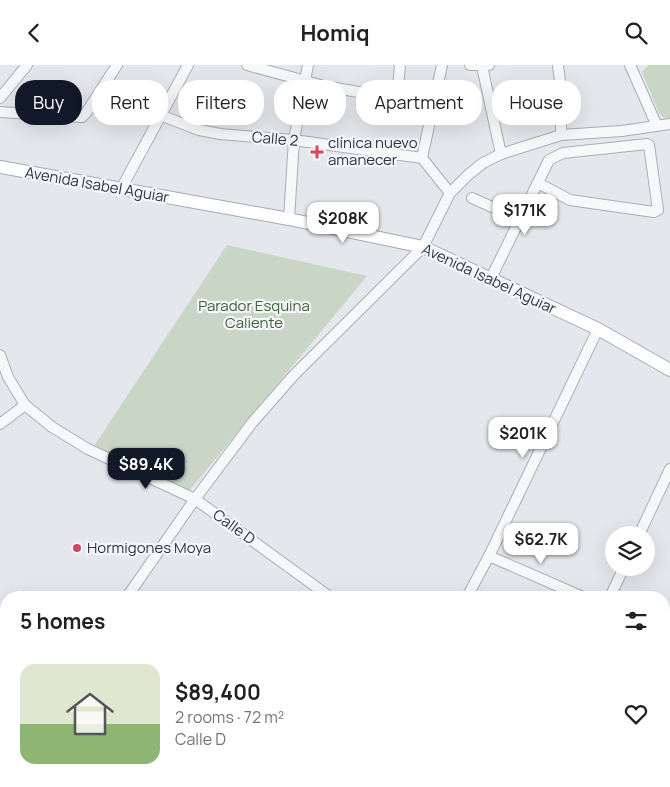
<!DOCTYPE html>
<html lang="en">
<head>
<meta charset="utf-8">
<style>
  :root { --surface:#fff; --page:#f6f6f6; --text:#202124; --muted:#757577; --accent:#111827 }
  body { margin:0; font-family:Manrope,sans-serif; background:var(--page); color:var(--text); height:100vh; display:flex; flex-direction:column; font-size:19px; white-space:nowrap }
  * { box-sizing:border-box; margin:0 }
  p { font-size:16px; color:var(--muted) }
  .icon { flex:none; width:28px; height:28px; fill:none; stroke:currentColor; stroke-width:2; stroke-linecap:round; stroke-linejoin:round }
  .map { position:relative; flex:1; overflow:hidden }
  .side { position:absolute; left:0px; top:526px; width:670px; height:196px; display:flex; flex-direction:column; background:var(--surface); border-radius:20px 20px 0 0; box-shadow:0 5px 20px #0002 }
  .side>* { flex:none }
  .hud { position:absolute; left:15px; top:15px; width:640px; height:45px; display:flex; gap:10px }
  .buttons { position:absolute; left:605px; top:461px; display:grid; gap:10px }
  .buttons a { display:grid; place-items:center; width:50px; height:50px; border-radius:50%; background:var(--surface); box-shadow:0 5px 20px #0002; font-size:25px }
  .price { position:absolute; translate:-50% -42px; padding:0 11px; border-radius:10px; background:#fff; color:#222; font-size:16px; line-height:32px; filter:drop-shadow(0 1px 2px #0008) }
  .price::after { content:''; position:absolute; left:50%; top:30px; width:15px; height:11px; margin-left:-8px; background:inherit; clip-path:polygon(0 0,100% 0,50% 100%) }
  .price.selected { background:var(--accent); color:#fff }
  ul { padding:0; list-style:none }
  li { display:flex; align-items:center; gap:15px; height:125px; padding:0 20px }
  li span { display:grid; place-items:center; flex:none; width:140px; height:100px; border-radius:15px; color:#555 }
  li>.icon { margin-inline-start:auto }
  span .icon { width:60px; height:60px; fill:#fffc; stroke-width:1 }
  li b { font-size:21px }
  h2 { display:flex; justify-content:space-between; align-items:center; height:60px; padding:0 20px; font-size:21px }
  .tag { padding:0 18px; border-radius:20px; background:var(--surface); box-shadow:0 5px 20px #0002; font-size:18px; line-height:45px }
  .tag.selected { background:var(--accent); color:#fff }
  header { display:flex; justify-content:space-between; align-items:center; height:65px; padding:0 20px; background:var(--surface); font-size:22px; font-weight:700 }
  .map>svg:first-child { display:block }
  .green { fill:#c9d6c5 }
  .lines { fill:none; stroke-linecap:round; stroke-linejoin:round }
  .minor-casing { stroke:#a9aeb7; stroke-width:12 }
  .major-casing { stroke:#a3abb8; stroke-width:14 }
  .minor { stroke:#f7f8fa; stroke-width:10 }
  .major { stroke:#fff; stroke-width:12 }
  .poi-dot { fill:#d1495b; stroke:#f4f6f9; stroke-width:2 }
  .labels { text-anchor:middle; stroke-width:4.5; stroke-linejoin:round; paint-order:stroke }
  .street-label { font-size:15px; fill:#2b3445; stroke:#f4f6f9 }
  .poi-label { font-size:15px; fill:#2b3445; stroke:#f4f6f9; text-anchor:start }
  .park-label { font-size:15px; fill:#3f6138; stroke:#f4f6f9 }
</style>
</head>
<body>
<header><svg class="icon" aria-label="back" viewBox="0 0 24 24"><path d="M15 5l-7 7 7 7"/></svg>Homiq<svg class="icon" aria-label="search" viewBox="0 0 24 24"><circle cx="10" cy="10" r="6"/><path d="M15 15l6 6"/></svg></header>
<div class="map">
<svg width="670" height="722" viewBox="0 0 670 722">
  <rect width="100%" height="100%" fill="#e4e7ec"/>
  <g class="green">
    <polygon points="649,0 670,0 670,54 667,55 659,48 642,7"/>
    <polygon points="227,180 367,211 189,426 94,381"/>
  </g>
  <g class="lines">
    <defs>
      <g id="minor">
        <polyline points="247,0 324,21 433,40"/>
        <polyline points="470,0 489,0"/>
        <polyline points="558,0 561,25 561,70"/>
        <polyline points="630,0 657,61"/>
        <polyline points="482,1 501,89"/>
        <polyline points="0,33 27,0"/>
        <polyline points="397,33 400,0"/>
        <polyline points="0,47 82,52 86,48 117,0"/>
        <polyline points="160,50 199,65 220,69 294,75 422,93"/>
        <polyline points="422,93 442,0"/>
        <polyline points="422,93 450,128"/>
        <polyline points="121,124 188,0"/>
        <polyline points="472,133 519,154"/>
        <polyline points="289,154 294,75 308,0"/>
        <polyline points="491,213 549,95 563,88 647,79 649,80 658,145 654,147 570,135 538,118"/>
        <polyline points="0,290 8,312 25,340 52,362 88,384 195,434 330,532"/>
        <polyline points="0,359 25,340"/>
        <polyline points="639,470 670,404"/>
        <polyline points="489,491 583,532"/>
        <polyline points="127,532 195,434 252,358 294,310 423,182 450,128 468,110 483,98 501,89 561,70 622,66 670,59"/>
        <polyline points="467,532 489,491 598,264"/>
        <polyline points="610,532 624,502"/>
        <polyline points="664,571 670,574"/>
        <polyline points="664,618 670,602"/>
        <polyline points="664,660 670,662"/>
        <polyline points="551,716 553,722"/>
        <polyline points="367,722 370,716"/>
      </g>
      <g id="major">
        <polyline points="0,102 289,154 423,182 598,264 670,305"/>
        <polyline points="0,710 4,706"/>
        <polyline points="22,716 23,722"/>
      </g>
    </defs>
    <use href="#minor" class="minor-casing"/>
    <use href="#major" class="major-casing"/>
    <use href="#minor" class="minor"/>
    <use href="#major" class="major"/>
  </g>
  <g class="poi-dot">
    <path d="M314.5 79.5h5v5h5v5h-5v5h-5v-5h-5v-5h5z"/>
    <circle cx="77" cy="483" r="5"/>
  </g>
  <g class="labels">
    <g class="street-label">
      <text transform="translate(275 74) rotate(5)" y="5">Calle 2</text>
      <text transform="translate(97 120) rotate(10)" y="5">Avenida Isabel Aguiar</text>
      <text transform="translate(489 214) rotate(25)" y="5">Avenida Isabel Aguiar</text>
      <text transform="translate(234 462) rotate(36)" y="5">Calle D</text>
    </g>
    <g class="poi-label">
      <text x="328" y="83">clínica nuevo<tspan x="328" dy="17">amanecer</tspan></text>
      <text x="87" y="488">Hormigones Moya</text>
    </g>
    <g class="park-label">
      <text x="254" y="246">Parador Esquina<tspan x="254" dy="17">Caliente</tspan></text>
    </g>
  </g>
</svg>
<div class="buttons">
<a><svg class="icon" aria-label="layers" viewBox="0 0 24 24"><path d="M12 4l9 5-9 5-9-5zM3 14l9 5 9-5"/></svg></a>
</div>
<b class="price" style="left:525px;top:171px">$171K</b>
<b class="price" style="left:343px;top:179px">$208K</b>
<b class="price" style="left:523px;top:394px">$201K</b>
<b class="price selected" style="left:146px;top:425px">$89.4K</b>
<b class="price" style="left:541px;top:500px">$62.7K</b>
<div class="hud">
<a class="tag selected">Buy</a>
<a class="tag">Rent</a>
<a class="tag">Filters</a>
<a class="tag">New</a>
<a class="tag">Apartment</a>
<a class="tag">House</a>
</div>
<section class="side">
<h2>5 homes<svg class="icon" aria-label="filters" viewBox="0 0 24 24"><path d="M4 7h16M4 17h16"/><circle cx="9" cy="7" r="2"/><circle cx="15" cy="17" r="2"/></svg></h2>
<ul>
<li><span style="background:linear-gradient(#dfe7d0 60%,#8fb573 0)"><svg class="icon" aria-label="home" viewBox="0 0 24 24"><path d="M3 11l9-7 9 7M6 9v11h12V9"/></svg></span><div><b>$89,400</b><p>2 rooms · 72 m²</p><p>Calle D</p></div><svg class="icon" aria-label="heart" viewBox="0 0 24 24"><path d="M12 20l-8-8c-3-5 5-10 8-4 3-6 11-1 8 4z"/></svg></li>
</ul>
</section>
</div>
</body>
</html>
